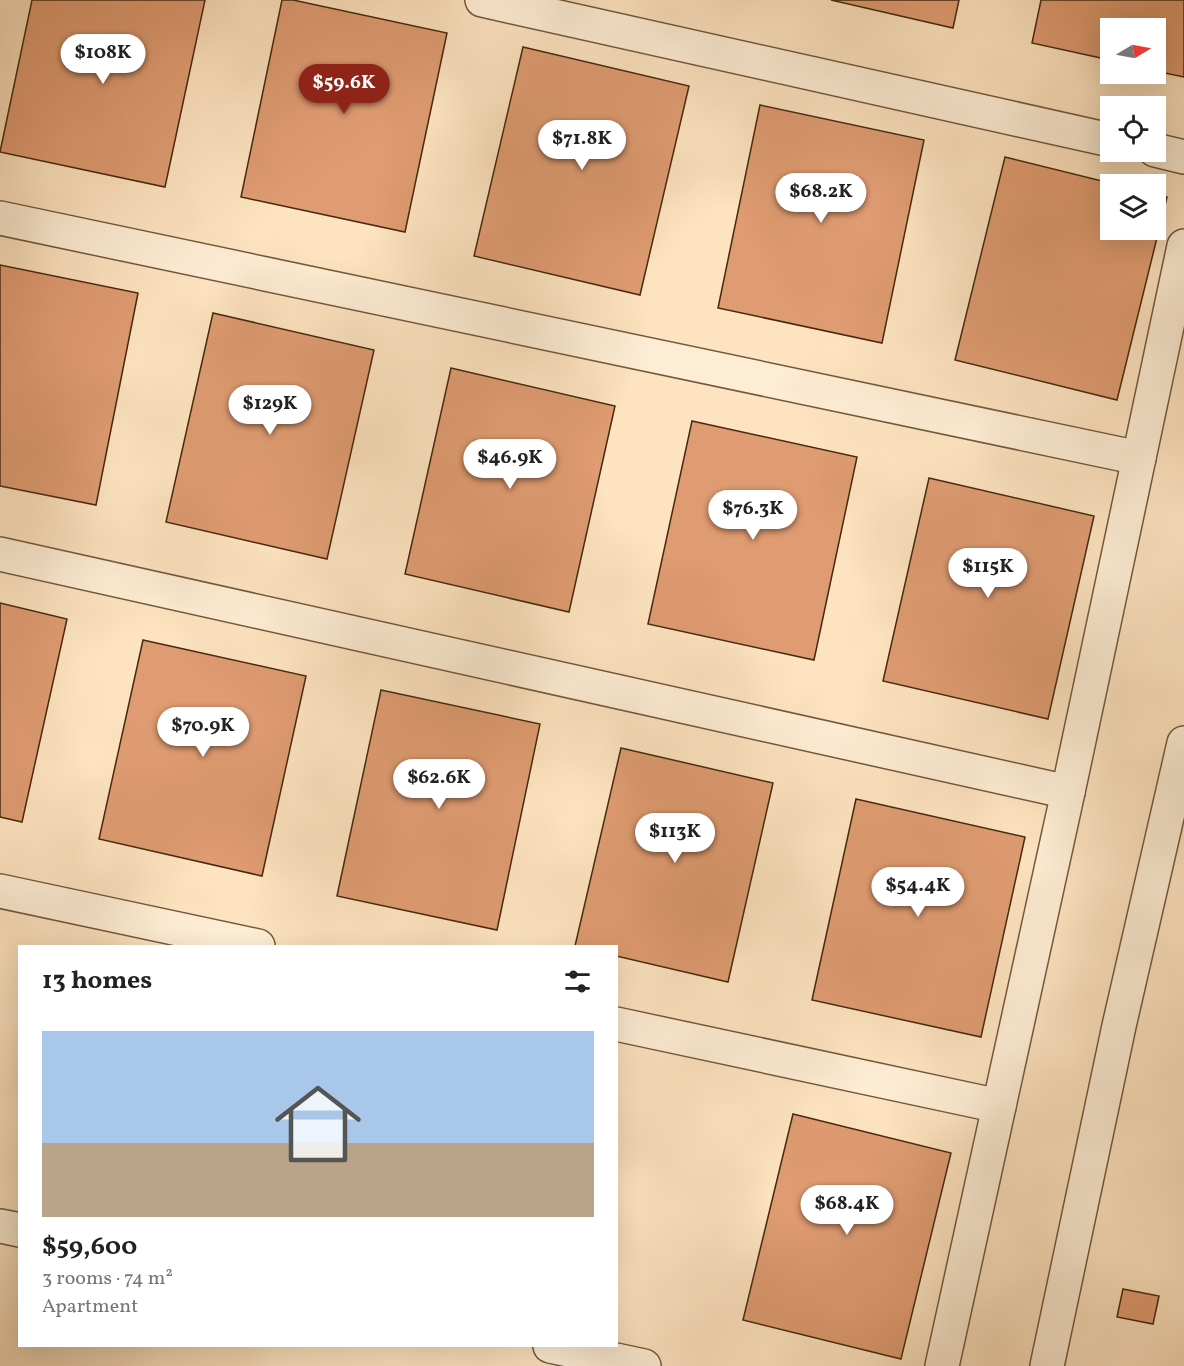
<!DOCTYPE html>
<html lang="en">
<head>
<meta charset="utf-8">
<style>
  :root { --surface:#fff; --page:#f6f6f6; --text:#222; --muted:#767676; --line:#e0e0e0; --accent:#8f2418 }
  body { margin:0; font-family:Vollkorn,serif; background:var(--page); color:var(--text); height:100vh; display:flex; flex-direction:column; font-size:22px; white-space:nowrap }
  * { box-sizing:border-box; margin:0 }
  p { font-size:20px; color:var(--muted) }
  .icon { flex:none; width:33px; height:33px; fill:none; stroke:currentColor; stroke-width:2; stroke-linecap:round; stroke-linejoin:round }
  .map { position:relative; flex:1; overflow:hidden }
  .panel { position:absolute; left:18px; top:945px; width:600px; height:402px; display:flex; flex-direction:column; background:var(--surface); border-radius:0px; box-shadow:0 6px 24px #0002 }
  .panel>* { flex:none }
  .needle { width:39px; rotate:80deg }
  .fabs { position:absolute; left:1100px; top:18px; display:grid; gap:12px }
  .fabs a { display:grid; place-items:center; width:66px; height:66px; border-radius:0px; background:var(--surface); box-shadow:0 6px 24px #0002; font-size:30px }
  .price { position:absolute; translate:-50% -51px; padding:0 14px; border-radius:21px; background:#fff; color:#222; font-size:20px; line-height:39px; filter:drop-shadow(0 2px 3px #0008) }
  .price::after { content:''; position:absolute; left:50%; top:36px; width:18px; height:14px; margin-left:-9px; background:inherit; clip-path:polygon(0 0,100% 0,50% 100%) }
  .price.on { background:var(--accent); color:#fff }
  ul { padding:0; list-style:none }
  li { display:grid; align-content:center; gap:12px; height:318px; padding:0 24px }
  li+li { border-top:2px solid var(--line) }
  li span { display:grid; place-items:center; height:186px; border-radius:0px; color:#555 }
  li>.icon { margin-inline-start:auto }
  span .icon { width:108px; height:108px; fill:#fffc; stroke-width:1 }
  li b { font-size:26px }
  h2 { display:flex; justify-content:space-between; align-items:center; height:72px; padding:0 24px; font-size:26px }
  .map>svg:first-child { display:block }
  .building { fill:#df9b71; stroke:#452a0f; stroke-width:1.5 }
  .lines { fill:none; stroke-linecap:round; stroke-linejoin:round }
  .minor-casing { stroke:#73583b; stroke-width:36 }
  .minor { stroke:#feedd5; stroke-width:33 }
</style>
</head>
<body>
<div class="map">
<svg width="1184" height="1366" viewBox="0 0 1184 1366">
  <rect width="100%" height="100%" fill="#fde3bf"/>
  <filter id="stains"><feTurbulence type="fractalNoise" baseFrequency=".00333" numOctaves="4"/><feColorMatrix values="0 0 0 0 .2 0 0 0 0 .09 0 0 0 0 .02 0 0 0 .5 -.17"/></filter>
  <radialGradient id="worn" r=".72"><stop offset=".6" stop-color="#630" stop-opacity="0"/><stop offset="1" stop-color="#630" stop-opacity=".3"/></radialGradient>
  <g class="building">
    <polygon points="32,0 205,0 165,187 0,152"/>
    <polygon points="282,0 293,0 447,33 405,232 241,197"/>
    <polygon points="831,0 959,0 953,28"/>
    <polygon points="1041,0 1184,0 1184,77 1155,71 1155,28 1110,28 1110,60 1032,43"/>
    <polygon points="523,47 689,86 640,295 474,256"/>
    <polygon points="760,105 924,140 882,343 718,308"/>
    <polygon points="1005,157 1114,184 1110,184 1110,230 1155,230 1155,195 1167,197 1117,400 955,360"/>
    <polygon points="0,265 138,293 96,505 0,486"/>
    <polygon points="213,313 374,350 327,559 166,522"/>
    <polygon points="451,368 615,406 569,612 405,574"/>
    <polygon points="692,421 857,457 814,660 648,624"/>
    <polygon points="929,478 1094,516 1048,719 883,681"/>
    <polygon points="0,603 67,619 22,822 0,817"/>
    <polygon points="143,640 306,676 262,876 99,839"/>
    <polygon points="381,690 540,724 497,930 337,896"/>
    <polygon points="621,748 773,783 728,982 616,956 616,946 575,946"/>
    <polygon points="856,799 1025,837 981,1037 812,1000"/>
    <polygon points="793,1114 951,1153 901,1359 743,1320"/>
    <polygon points="1123,1289 1159,1296 1153,1324 1117,1317"/>
  </g>
  <g class="lines">
    <defs>
      <g id="minor">
        <polyline points="482,0 1110,140"/>
        <polyline points="1155,150 1184,157"/>
        <polyline points="0,218 1139,458"/>
        <polyline points="0,554 1068,792"/>
        <polyline points="0,891 258,946"/>
        <polyline points="616,1024 999,1106"/>
        <polyline points="0,1226 20,1230"/>
        <polyline points="550,1346 644,1366"/>
        <polyline points="942,1366 1068,792 1184,246"/>
        <polyline points="1047,1366 1119,1026 1184,743"/>
      </g>
    </defs>
    <use href="#minor" class="minor-casing"/>
    <use href="#minor" class="minor"/>
  </g>
  <rect width="100%" height="100%" filter="url(#stains)"/>
  <rect width="100%" height="100%" fill="url(#worn)"/>
</svg>
<div class="fabs">
<a><svg class="needle" viewBox="-14 -14 28 28"><path d="M0-13l5 13h-10z" fill="#e53935"/><path d="M0 13l5-13h-10z" fill="#767676"/></svg></a>
<a><svg class="icon" aria-label="locate" viewBox="0 0 24 24"><circle cx="12" cy="12" r="6"/><path d="M12 2v4M12 18v4M2 12h4M18 12h4"/></svg></a>
<a><svg class="icon" aria-label="layers" viewBox="0 0 24 24"><path d="M12 4l9 5-9 5-9-5zM3 14l9 5 9-5"/></svg></a>
</div>
<b class="price" style="left:103px;top:85px">$108K</b>
<b class="price on" style="left:344px;top:115px">$59.6K</b>
<b class="price" style="left:582px;top:171px">$71.8K</b>
<b class="price" style="left:821px;top:224px">$68.2K</b>
<b class="price" style="left:270px;top:436px">$129K</b>
<b class="price" style="left:510px;top:490px">$46.9K</b>
<b class="price" style="left:753px;top:541px">$76.3K</b>
<b class="price" style="left:988px;top:599px">$115K</b>
<b class="price" style="left:203px;top:758px">$70.9K</b>
<b class="price" style="left:439px;top:810px">$62.6K</b>
<b class="price" style="left:675px;top:864px">$113K</b>
<b class="price" style="left:918px;top:918px">$54.4K</b>
<b class="price" style="left:847px;top:1236px">$68.4K</b>
<section class="panel">
<h2>13 homes<svg class="icon" aria-label="filters" viewBox="0 0 24 24"><path d="M4 7h16M4 17h16"/><circle cx="9" cy="7" r="2"/><circle cx="15" cy="17" r="2"/></svg></h2>
<ul>
<li><span style="background:linear-gradient(#a9c7e8 60%,#b9a48a 0)"><svg class="icon" aria-label="home" viewBox="0 0 24 24"><path d="M3 11l9-7 9 7M6 9v11h12V9"/></svg></span><div><b>$59,600</b><p>3 rooms · 74 m²</p><p>Apartment</p></div></li>
</ul>
</section>
</div>
</body>
</html>
